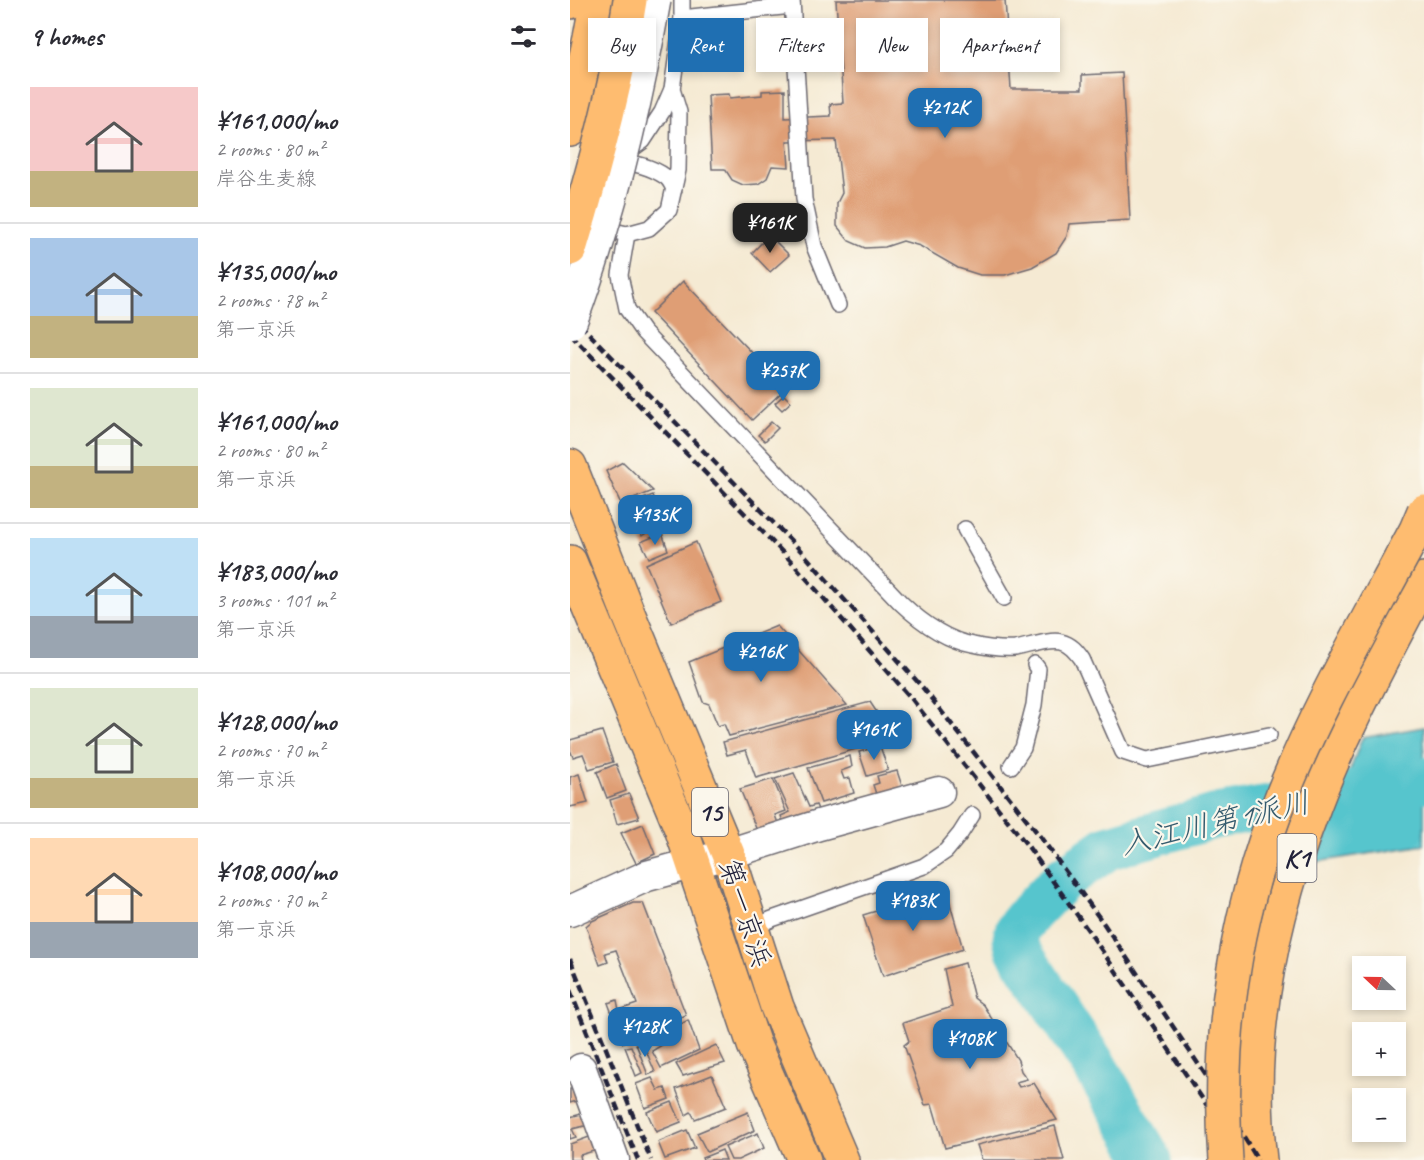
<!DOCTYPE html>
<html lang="en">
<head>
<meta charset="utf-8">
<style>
  :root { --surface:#fff; --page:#f7f7f7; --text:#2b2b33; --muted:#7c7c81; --line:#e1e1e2; --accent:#1f6fb2 }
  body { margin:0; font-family:Caveat,"Klee One",sans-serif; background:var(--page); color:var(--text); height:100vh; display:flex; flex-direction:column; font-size:22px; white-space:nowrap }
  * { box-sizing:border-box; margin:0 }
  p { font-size:20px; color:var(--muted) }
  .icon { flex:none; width:33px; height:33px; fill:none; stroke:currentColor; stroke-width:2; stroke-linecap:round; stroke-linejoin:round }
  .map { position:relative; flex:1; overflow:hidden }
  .details { display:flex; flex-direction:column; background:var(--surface); width:570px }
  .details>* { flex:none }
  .hud { position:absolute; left:18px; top:18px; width:570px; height:54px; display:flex; gap:12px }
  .needle { width:39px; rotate:292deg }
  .controls { position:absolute; left:782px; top:956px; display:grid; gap:12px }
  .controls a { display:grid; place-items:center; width:54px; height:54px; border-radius:0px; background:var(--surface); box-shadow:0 3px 9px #0003; font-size:30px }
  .price { position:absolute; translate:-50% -51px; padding:0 14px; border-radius:12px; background:var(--accent); color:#fff; font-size:20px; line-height:39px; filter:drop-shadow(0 2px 3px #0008) }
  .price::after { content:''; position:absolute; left:50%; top:36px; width:18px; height:14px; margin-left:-9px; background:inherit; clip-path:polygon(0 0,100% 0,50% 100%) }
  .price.selected { background:#222; color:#fff }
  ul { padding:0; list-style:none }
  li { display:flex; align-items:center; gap:18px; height:150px; padding:0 30px }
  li+li { border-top:2px solid var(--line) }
  li span { display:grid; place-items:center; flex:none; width:168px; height:120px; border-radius:0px; color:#555 }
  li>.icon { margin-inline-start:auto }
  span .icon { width:72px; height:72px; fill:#fffc; stroke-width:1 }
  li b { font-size:26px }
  h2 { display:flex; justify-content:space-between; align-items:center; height:72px; padding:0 30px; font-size:26px }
  .chip { padding:0 21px; border-radius:0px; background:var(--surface); box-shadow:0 3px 9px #0003; font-size:21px; line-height:54px }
  .chip.selected { background:var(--accent); color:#fff }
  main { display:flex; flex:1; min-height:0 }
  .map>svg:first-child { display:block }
  .water { fill:#57c5cd; stroke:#3c7484; stroke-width:1.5 }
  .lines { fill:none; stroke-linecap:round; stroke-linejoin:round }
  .river { stroke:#57c5cd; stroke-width:45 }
  .building { fill:#df9e75 }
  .service-casing { stroke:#6c6870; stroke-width:18 }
  .minor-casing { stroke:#6c6870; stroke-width:33 }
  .trunk-casing { stroke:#6c6870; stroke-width:36 }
  .motorway-casing { stroke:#6c6870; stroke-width:36 }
  .service { stroke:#fff; stroke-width:15 }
  .minor { stroke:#fff; stroke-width:30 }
  .trunk { stroke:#febc70; stroke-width:33 }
  .motorway { stroke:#febc70; stroke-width:33 }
  .rail { stroke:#22223b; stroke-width:4.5; stroke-dasharray:9 4.5; stroke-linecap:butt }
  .tertiary-bridge-casing { stroke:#6c6870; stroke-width:36; stroke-linecap:butt }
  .motorway-bridge-casing { stroke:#6c6870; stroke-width:36; stroke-linecap:butt }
  .tertiary-bridge { stroke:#fff; stroke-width:33 }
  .motorway-bridge { stroke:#febc70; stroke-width:33 }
  .labels { text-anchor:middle; stroke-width:4.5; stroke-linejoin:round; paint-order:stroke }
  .shield { fill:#fbf7ec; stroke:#636270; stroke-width:1.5 }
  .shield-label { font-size:27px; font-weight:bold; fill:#22223b }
  .street-label { font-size:28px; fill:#22223b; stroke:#fbf7ec }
  .water-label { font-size:30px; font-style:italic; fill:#355b6e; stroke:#fbf7ec }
</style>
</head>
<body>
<main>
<section class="details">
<h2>9 homes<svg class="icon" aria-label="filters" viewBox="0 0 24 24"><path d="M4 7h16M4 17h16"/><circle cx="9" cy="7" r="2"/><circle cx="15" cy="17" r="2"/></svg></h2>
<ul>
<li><span style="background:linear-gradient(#f6c9c9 70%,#c2b280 0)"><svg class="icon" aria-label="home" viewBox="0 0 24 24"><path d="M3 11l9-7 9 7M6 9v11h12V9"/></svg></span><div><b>¥161,000/mo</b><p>2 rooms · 80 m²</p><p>岸谷生麦線</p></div></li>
<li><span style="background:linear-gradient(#a9c7e8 65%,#c2b280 0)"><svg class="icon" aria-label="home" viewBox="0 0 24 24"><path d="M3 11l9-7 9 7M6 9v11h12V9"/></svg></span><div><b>¥135,000/mo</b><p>2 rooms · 78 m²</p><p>第一京浜</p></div></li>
<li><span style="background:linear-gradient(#dfe7d0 65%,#c2b280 0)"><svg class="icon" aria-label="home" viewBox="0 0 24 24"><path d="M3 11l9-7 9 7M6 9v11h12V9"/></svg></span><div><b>¥161,000/mo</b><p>2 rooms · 80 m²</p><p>第一京浜</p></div></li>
<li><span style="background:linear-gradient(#bfe0f5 65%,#9aa5b1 0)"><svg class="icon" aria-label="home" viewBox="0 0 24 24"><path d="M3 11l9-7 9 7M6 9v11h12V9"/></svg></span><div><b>¥183,000/mo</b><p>3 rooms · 101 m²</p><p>第一京浜</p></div></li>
<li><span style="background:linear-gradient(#dfe7d0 75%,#c2b280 0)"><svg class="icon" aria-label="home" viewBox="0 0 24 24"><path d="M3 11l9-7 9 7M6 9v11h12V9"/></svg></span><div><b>¥128,000/mo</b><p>2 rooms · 70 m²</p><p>第一京浜</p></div></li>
<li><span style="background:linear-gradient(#ffd9b3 70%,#9aa5b1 0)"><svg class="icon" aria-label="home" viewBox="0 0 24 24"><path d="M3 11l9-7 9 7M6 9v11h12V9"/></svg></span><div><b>¥108,000/mo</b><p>2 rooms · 70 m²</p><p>第一京浜</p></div></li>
</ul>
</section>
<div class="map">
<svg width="854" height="1160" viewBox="0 0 854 1160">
  <rect width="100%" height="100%" fill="#fbf7ec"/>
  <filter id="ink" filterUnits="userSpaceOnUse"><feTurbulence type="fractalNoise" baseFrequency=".0167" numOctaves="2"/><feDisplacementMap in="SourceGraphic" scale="12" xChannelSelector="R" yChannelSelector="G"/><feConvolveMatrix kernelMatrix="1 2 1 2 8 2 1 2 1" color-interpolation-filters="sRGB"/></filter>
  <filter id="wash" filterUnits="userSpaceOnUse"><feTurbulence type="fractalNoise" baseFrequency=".008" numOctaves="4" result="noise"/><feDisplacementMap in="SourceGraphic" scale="24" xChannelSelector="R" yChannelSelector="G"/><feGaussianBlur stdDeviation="1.35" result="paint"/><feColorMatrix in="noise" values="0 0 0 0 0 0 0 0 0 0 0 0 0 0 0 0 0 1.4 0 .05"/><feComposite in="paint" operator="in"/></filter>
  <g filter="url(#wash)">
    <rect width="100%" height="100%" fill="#f5ead3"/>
    <polygon class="water" points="854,727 854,845 746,862 792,738"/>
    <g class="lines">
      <polyline class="river" points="580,1160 524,1065 448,950 445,939 448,928 461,912 493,879 537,848 647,816 854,780"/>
    </g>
    <g id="blocks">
      <g class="building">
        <polygon points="266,0 435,0 441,89 512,89 512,75 552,73 560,220 499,224 497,236 486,253 462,267 435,275 410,275 388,268 350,246 333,241 315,247 295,248 279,241 267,226 267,203 272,193 266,140 217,141 219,167 202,166 197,178 188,184 173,185 162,180 155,169 142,169 138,95 159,94 160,98 192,95 192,91 215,90 215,118 261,116 260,104 273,103"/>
        <polygon points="199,235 219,255 200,272 182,253"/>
        <polygon points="113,281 216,388 182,420 81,313"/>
        <polygon points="214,395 221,402 212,410 205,403"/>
        <polygon points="201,422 208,428 195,441 188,435"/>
        <polygon points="53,462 83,491 51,504 36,471"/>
        <polygon points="83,495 87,505 60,517 53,507"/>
        <polygon points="112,497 120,516 111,522 104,501"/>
        <polygon points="97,505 104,525 85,533 81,530 72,536 63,518"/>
        <polygon points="92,533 98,550 79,558 71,542"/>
        <polygon points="126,542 151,602 101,623 76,564"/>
        <polygon points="207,626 277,705 159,736 154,724 148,726 139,704 133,702 119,662"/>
        <polygon points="300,702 324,738 186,778 176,750 157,755 153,742"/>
        <polygon points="32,731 43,762 19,769 13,754 3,757 0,750 0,740"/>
        <polygon points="310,746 318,770 297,776 289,752"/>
        <polygon points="280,756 282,767 271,771 274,779 280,778 284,793 251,803 238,768"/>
        <polygon points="46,764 56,791 37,798 27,772"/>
        <polygon points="327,771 335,795 309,803 303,785 309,783 307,776"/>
        <polygon points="224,773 239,807 246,805 252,819 216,831 211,816 220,812 205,779"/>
        <polygon points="9,774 18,803 0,807 0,777"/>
        <polygon points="203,779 216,811 205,815 211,832 190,838 170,789"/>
        <polygon points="59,794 69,818 47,824 40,800"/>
        <polygon points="73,824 85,854 66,863 51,833"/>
        <polygon points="376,890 393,949 313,976 293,915"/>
        <polygon points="63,903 73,903 116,1015 53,1043 38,1003 47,1000 49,1010 67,1004 46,950 35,953 38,962 30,965 16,926 22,921"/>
        <polygon points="395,963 404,998 413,1005 448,1060 451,1071 457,1079 446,1082 449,1087 464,1083 487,1120 375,1148 362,1104 355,1105 334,1045 339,1041 333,1023 382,1007 374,969"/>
        <polygon points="118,1020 129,1050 91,1068 82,1051 92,1045 88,1037"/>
        <polygon points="72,1041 85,1072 78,1075 66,1044"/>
        <polygon points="146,1045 155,1063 113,1076 106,1064"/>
        <polygon points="61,1046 72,1073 66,1076 55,1047"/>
        <polygon points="142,1075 156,1107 125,1119 121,1112 116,1115 106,1089"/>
        <polygon points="82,1078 88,1090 95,1088 99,1099 75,1108 66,1084"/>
        <polygon points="5,1088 10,1100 0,1103 0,1089"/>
        <polygon points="102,1102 111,1122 86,1132 77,1112"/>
        <polygon points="178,1112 185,1130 137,1152 127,1133"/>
        <polygon points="15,1113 19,1125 2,1129 6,1137 0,1139 0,1117"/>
        <polygon points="485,1126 494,1160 412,1160 407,1145"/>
        <polygon points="117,1130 125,1148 95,1159 88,1142"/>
        <polygon points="188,1133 194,1148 168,1160 161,1160 155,1147"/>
        <polygon points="22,1136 27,1150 10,1155 11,1160 0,1160 0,1144"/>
        <polygon points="152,1150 156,1160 133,1160 132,1158"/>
      </g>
    </g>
  </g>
  <g filter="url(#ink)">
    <use href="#blocks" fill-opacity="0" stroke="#6c6870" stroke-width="1.5"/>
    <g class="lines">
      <defs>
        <g id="service">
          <polyline points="222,0 234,199 244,246 268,305"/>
          <polyline points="112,18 222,6"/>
          <polyline points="55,154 73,141 92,112 102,89 112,18 112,0"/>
          <path d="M 47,162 C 63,162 82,167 96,177 C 100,180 102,185 104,189"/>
          <polyline points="48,232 57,234 79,228 99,210 108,170 109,112 102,89"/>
          <path d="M 57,234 L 50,275 L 57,309 L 73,332 L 331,603 C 351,622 375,640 403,645 C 416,648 431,650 445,649 C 458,647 480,639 491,642 C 501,644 507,652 512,659 L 553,752 L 577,760 L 699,735"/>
          <polyline points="395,529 434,598"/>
          <polyline points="441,766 453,748 464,705 468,669 465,665"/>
          <polyline points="181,929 202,919 354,866 376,851 390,834 402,815"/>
        </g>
        <g id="minor">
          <polyline points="0,911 77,876 158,854 249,825 369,792"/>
          <polyline points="11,1069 44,1160"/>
        </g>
        <g id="trunk">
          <polyline points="0,466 58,613 158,854 207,1007 272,1160"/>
          <polyline points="0,562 112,831 184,1045 234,1160"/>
        </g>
        <g id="motorway">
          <polyline points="0,2 0,0"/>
          <polyline points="0,130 20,38 27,0"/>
          <path d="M 690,1160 C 676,1040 702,916 745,804 C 775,726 816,653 854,579"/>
        </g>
      </defs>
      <use href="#service" class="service-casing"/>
      <use href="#minor" class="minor-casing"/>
      <use href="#trunk" class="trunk-casing"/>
      <use href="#motorway" class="motorway-casing"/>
      <use href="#service" class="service"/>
      <use href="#minor" class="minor"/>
      <use href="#trunk" class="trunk"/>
      <use href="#motorway" class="motorway"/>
      <g class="rail">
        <polyline points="0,314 232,552 353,688 469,835 534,924 639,1080 688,1160"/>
        <polyline points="0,334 221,561 341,698 457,845 520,933 636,1104 670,1160"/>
        <polyline points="0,959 81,1160"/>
        <polyline points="0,990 68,1160"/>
      </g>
      <defs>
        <path id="tertiary-bridge" d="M 0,322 C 39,218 65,109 84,0"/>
        <g id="motorway-bridge">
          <path d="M 0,249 C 25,167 47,85 60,0"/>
          <path d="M 656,1160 C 647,1042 664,923 706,811 C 743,713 797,622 846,530 L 854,511"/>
        </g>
      </defs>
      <use href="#tertiary-bridge" class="tertiary-bridge-casing"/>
      <use href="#motorway-bridge" class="motorway-bridge-casing"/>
      <use href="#tertiary-bridge" class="tertiary-bridge"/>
      <use href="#motorway-bridge" class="motorway-bridge"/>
    </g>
  </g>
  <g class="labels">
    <g class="shield">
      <rect x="122" y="788" width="36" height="48" rx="4.5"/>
      <rect x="707.5" y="834" width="39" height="48" rx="4.5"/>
    </g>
    <g class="shield-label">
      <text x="140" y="821">15</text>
      <text x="727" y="867">K1</text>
    </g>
    <g class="street-label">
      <text transform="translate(176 913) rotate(72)" y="10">第一京浜</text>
    </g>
    <g class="water-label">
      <text transform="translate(645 823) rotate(-13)" y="10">入江川第1派川</text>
    </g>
  </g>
</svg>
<div class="controls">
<a><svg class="needle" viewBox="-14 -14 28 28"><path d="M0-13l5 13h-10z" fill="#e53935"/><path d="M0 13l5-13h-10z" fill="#7c7c81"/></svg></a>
<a>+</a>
<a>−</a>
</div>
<b class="price" style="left:375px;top:139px">¥212K</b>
<b class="price selected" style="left:200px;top:254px">¥161K</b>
<b class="price" style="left:213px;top:402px">¥257K</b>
<b class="price" style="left:85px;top:546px">¥135K</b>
<b class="price" style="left:191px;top:683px">¥216K</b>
<b class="price" style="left:304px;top:761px">¥161K</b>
<b class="price" style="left:343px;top:932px">¥183K</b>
<b class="price" style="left:75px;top:1058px">¥128K</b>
<b class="price" style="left:400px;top:1070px">¥108K</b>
<div class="hud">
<a class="chip">Buy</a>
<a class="chip selected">Rent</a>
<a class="chip">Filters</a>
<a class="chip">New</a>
<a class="chip">Apartment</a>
</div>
</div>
</main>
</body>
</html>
